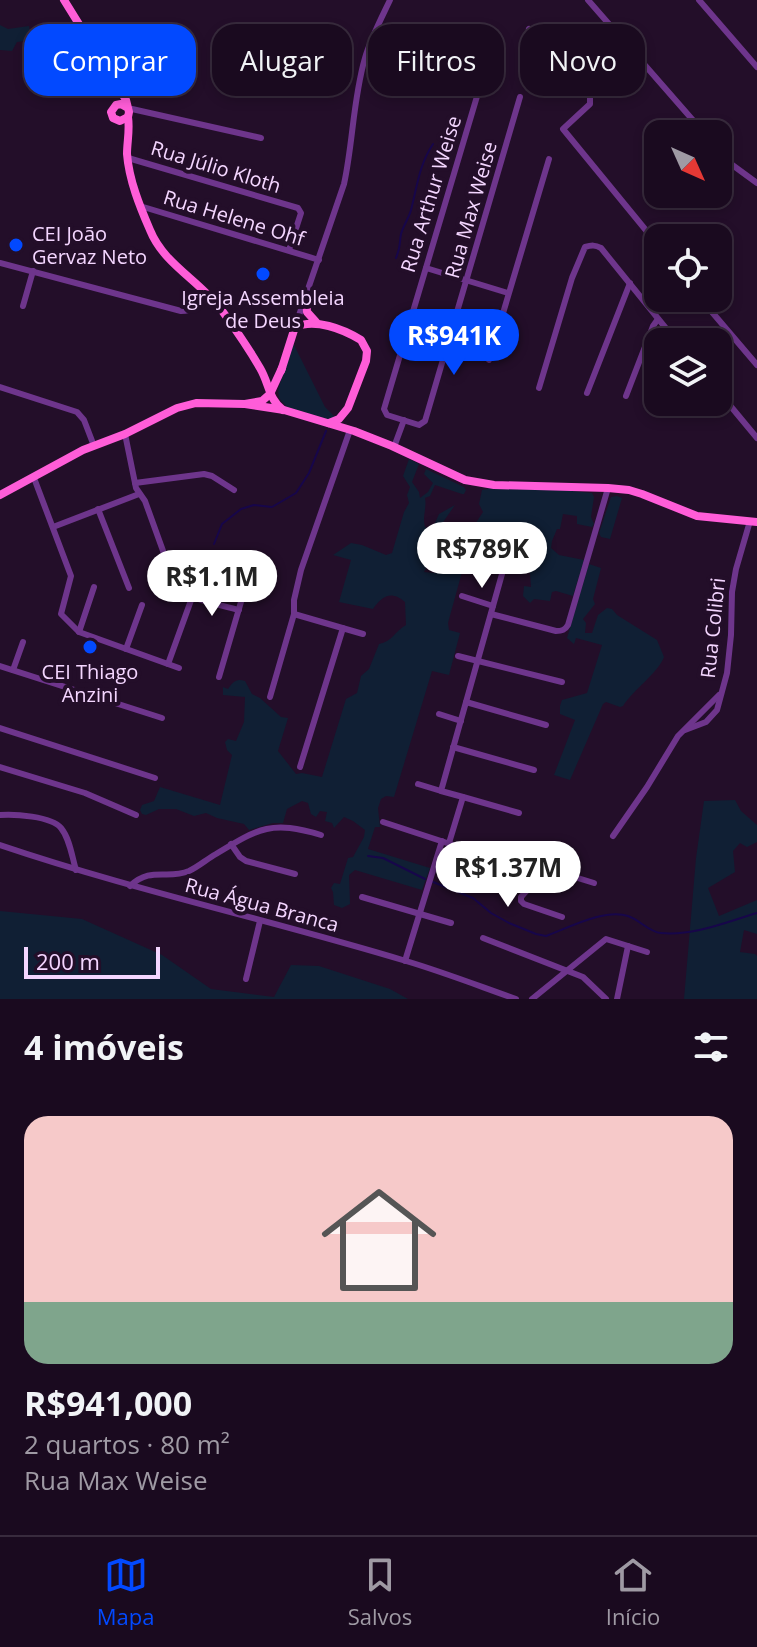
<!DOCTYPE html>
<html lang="pt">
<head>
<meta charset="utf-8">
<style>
  :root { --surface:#1a0a1f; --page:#27182c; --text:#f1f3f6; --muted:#9f9aa4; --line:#382b3d; --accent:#0249ff }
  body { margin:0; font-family:"Open Sans",sans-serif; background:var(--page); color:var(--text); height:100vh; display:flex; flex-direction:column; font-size:30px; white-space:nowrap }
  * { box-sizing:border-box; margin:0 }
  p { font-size:26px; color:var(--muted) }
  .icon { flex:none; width:44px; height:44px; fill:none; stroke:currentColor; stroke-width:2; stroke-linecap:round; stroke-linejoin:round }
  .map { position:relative; height:999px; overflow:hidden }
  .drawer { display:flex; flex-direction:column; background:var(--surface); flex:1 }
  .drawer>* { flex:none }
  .hud { position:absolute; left:24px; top:24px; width:710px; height:72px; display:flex; gap:16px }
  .needle { width:52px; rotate:135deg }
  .buttons { position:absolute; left:644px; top:120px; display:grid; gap:16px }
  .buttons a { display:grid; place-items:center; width:88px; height:88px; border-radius:16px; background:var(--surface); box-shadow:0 4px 12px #0003,0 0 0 2px var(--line); font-size:40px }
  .scale { position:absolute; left:24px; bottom:20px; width:136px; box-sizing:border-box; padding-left:8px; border:4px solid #f4d6ff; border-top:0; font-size:22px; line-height:28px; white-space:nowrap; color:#f4d6ff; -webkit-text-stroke:6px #230e29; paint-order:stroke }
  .price { position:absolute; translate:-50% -68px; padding:0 18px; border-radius:28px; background:#fff; color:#222; font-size:26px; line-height:52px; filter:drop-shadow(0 2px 4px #0008) }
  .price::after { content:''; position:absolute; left:50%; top:48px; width:24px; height:18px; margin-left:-12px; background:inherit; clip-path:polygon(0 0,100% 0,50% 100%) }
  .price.selected { background:var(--accent); color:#fff }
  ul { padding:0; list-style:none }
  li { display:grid; align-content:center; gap:16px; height:424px; padding:0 24px }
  li span { display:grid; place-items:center; height:248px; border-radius:24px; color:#555 }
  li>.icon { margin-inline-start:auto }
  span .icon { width:144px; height:144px; fill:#fffc; stroke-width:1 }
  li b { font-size:34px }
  h2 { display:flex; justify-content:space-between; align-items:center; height:96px; padding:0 24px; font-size:34px }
  .chip { padding:0 28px; border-radius:24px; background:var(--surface); box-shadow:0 4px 12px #0003,0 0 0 2px var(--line); font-size:28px; line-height:72px }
  .chip.selected { background:var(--accent); color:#fff }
  .tabs { display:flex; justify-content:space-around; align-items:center; height:112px; border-top:2px solid var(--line); background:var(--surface); font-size:22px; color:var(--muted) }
  .tabs a { display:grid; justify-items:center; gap:4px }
  .tabs .selected { color:var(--accent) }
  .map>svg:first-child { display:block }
  .green { fill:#101f34 }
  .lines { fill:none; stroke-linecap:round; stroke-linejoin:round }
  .stream { stroke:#17064a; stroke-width:2 }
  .minor { stroke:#6e358c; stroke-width:6 }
  .major { stroke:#ff5dd8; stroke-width:8 }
  .poi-dot { fill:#0249ff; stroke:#230e29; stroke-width:3 }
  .labels { text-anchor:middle; stroke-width:8; stroke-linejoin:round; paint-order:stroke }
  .street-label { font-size:20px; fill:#f4d6ff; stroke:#230e29 }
  .poi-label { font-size:20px; fill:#f4d6ff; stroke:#230e29 }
</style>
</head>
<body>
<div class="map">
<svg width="757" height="999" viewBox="0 0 757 999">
  <rect width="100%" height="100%" fill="#230e29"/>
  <g class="green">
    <polygon points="0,25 8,29 29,26 31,40 17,42 12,51 0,50"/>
    <polygon points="293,343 325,407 335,417 328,419 287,407 279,398 278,390"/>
    <path d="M 409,459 L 419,464 L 412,482 L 419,492 L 420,498 L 428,492 L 433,483 L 424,474 L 426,469 L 464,487 L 466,490 L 464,494 L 462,494 L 435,485 L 430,496 L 425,498 C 427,508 422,517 425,527 L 427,528 L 434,525 L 439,514 L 455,505 L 439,528 L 438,549 L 433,557 L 428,557 L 428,564 L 424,572 L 435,573 L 444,568 L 449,543 C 470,533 470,532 483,512 L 479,504 L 482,490 L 490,488 L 562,490 L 592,493 L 594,497 L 591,517 L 594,524 L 592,527 L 577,524 L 577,516 L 563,514 L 560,529 L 557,529 L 552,541 L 551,548 L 559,555 L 584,560 L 573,596 L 556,591 L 552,592 L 550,601 L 534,599 L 530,603 L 523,596 L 524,586 L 531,587 L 530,573 L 520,568 L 507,573 L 499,565 L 486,564 L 480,566 L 477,575 L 462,572 L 448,623 L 449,630 L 460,633 L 449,675 L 432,671 L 394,797 L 386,796 L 381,799 L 378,808 L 380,827 L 375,827 L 368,849 L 430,868 L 422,890 L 355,870 L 349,875 L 350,904 L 342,908 L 334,905 L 333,892 L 331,888 L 334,883 L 340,884 L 348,858 L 353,857 L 364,837 L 365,830 L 353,821 L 344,817 L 334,828 L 332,823 L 325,821 L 327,812 L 320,811 L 316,817 L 311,814 L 308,803 L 302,801 L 287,809 L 283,823 L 273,823 L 249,830 L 244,824 L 217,818 L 206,813 L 194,816 L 176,809 L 159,809 L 146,815 L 142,814 L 140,810 L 142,805 L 154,801 L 160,787 L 220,805 L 232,755 L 227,750 L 225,742 L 228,739 L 236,741 L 244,722 L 245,697 L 223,695 L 223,687 L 228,689 C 233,682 236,678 245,681 L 252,694 L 260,698 L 281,717 L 288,718 L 278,751 L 296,774 L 302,773 L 322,777 L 346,699 L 357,693 L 361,676 L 369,669 L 379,644 C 392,642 395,631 406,625 L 405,602 C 391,590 382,596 373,609 L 339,602 L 351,560 L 333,555 L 351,543 L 362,545 L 386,555 L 392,553 L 404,512 L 409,503 L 407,495 L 410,487 L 403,476 Z"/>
    <polygon points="617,496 622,498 610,539 601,537 599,533 611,497"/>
    <path d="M 589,564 L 601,568 L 593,599 L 595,604 L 583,619 L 586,623 L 585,633 L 592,633 L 598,615 L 607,608 L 612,609 L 617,615 L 657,640 L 664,657 C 658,673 634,689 623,706 L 620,707 L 606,702 L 603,704 L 570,780 L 554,775 L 575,720 L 560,714 L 560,706 L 562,700 L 587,693 L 602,645 L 576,638 L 574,644 L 567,638 Z"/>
    <polygon points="735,800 741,811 757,825 757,842 747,847 740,843 733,851 735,872 708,888 719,916 757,900 757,934 744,930 740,952 755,954 757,956 757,999 684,999 696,858 704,801"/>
    <polygon points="0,911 82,919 162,955 211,989 274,997 291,965 319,966 390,989 408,999 0,999"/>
  </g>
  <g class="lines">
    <g class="stream">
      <path d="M 396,258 C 401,246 399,245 401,234 C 403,226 409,218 411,210 C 417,187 419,165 433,144"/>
      <polyline points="214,544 222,524 241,509 254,505 272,507 296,493 309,473 326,431"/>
      <polyline points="368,856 383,858 425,879"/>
      <path d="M 433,882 L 473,898 L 491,913 L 509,923 L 536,934 L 546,936 C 568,928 605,908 628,916 C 640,920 649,932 661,933 C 694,936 726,922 757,913"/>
    </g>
    <g class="minor">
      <polyline points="588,0 705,134"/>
      <polyline points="699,0 757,67"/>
      <polyline points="529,29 559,60 590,97 590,104 563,129 658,245"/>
      <polyline points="489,56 384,409 387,415 419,425 425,421 520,97"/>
      <polyline points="129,110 132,109 261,138"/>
      <polyline points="718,149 731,164 757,183"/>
      <polyline points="128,158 298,208 301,213 289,250"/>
      <polyline points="140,206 319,260"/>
      <path d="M 0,263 L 181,311 C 194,311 201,303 209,294"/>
      <polyline points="426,268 508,293"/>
      <polyline points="700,298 757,365"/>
      <polyline points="23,306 33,271"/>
      <path d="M 295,327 L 344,184 C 353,143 353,99 365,58 C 371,38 381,19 390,0"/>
      <polyline points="489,360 549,159"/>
      <polyline points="0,387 77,412 84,420 94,446"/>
      <path d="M 539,388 L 572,278 L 585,247 C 592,245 595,245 601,248 L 677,342"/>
      <polyline points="718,391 757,438"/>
      <polyline points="587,393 630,283"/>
      <polyline points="626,396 653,326 658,319"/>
      <path d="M 125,434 L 136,488 L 145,501 L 175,584 C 188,601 219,604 239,610"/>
      <polyline points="394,447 404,420"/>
      <polyline points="34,478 71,576 61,614 79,632 179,668"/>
      <polyline points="135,483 204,474 212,476 234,490"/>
      <polyline points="98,509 129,588"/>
      <polyline points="53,527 139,494"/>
      <polyline points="462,596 493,606"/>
      <polyline points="294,614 363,634"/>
      <path d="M 491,614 L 556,631 C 562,631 565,630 568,625 L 608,488"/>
      <polyline points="79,632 94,587"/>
      <polyline points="126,649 142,605"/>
      <polyline points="458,656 562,682"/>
      <polyline points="168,664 198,581"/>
      <polyline points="0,666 162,718"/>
      <polyline points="13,670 23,642"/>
      <polyline points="219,677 248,578"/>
      <polyline points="270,697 294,614 294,600 301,570 350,430"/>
      <polyline points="466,702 546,725"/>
      <polyline points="439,714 461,721"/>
      <polyline points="0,728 155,778"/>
      <polyline points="685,730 706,722 717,710 727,673 731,635 732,592 736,569 750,521"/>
      <polyline points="453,747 534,770"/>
      <polyline points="0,767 85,793 136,815"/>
      <polyline points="300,767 343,628"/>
      <polyline points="418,784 441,791"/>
      <polyline points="463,797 519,813"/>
      <path d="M 0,815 C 14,814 51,816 61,828 C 70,839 72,857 76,870"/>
      <polyline points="383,822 542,874 555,871 594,883"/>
      <polyline points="613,836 647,787 678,736 719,695"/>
      <polyline points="449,843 463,797 441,791 502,574"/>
      <polyline points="231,844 240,857 246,861 295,874"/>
      <path d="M 0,845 C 133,890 271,920 406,961 C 443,972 479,986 516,999"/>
      <polyline points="542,874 521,897 521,901 524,904 562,917"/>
      <path d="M 130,886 C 151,866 167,880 189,871 C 198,867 207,859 216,854 C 259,828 271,820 321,835"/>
      <polyline points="362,897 451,923"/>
      <polyline points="483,938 583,977 606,999"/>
      <polyline points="405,961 442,841"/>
      <polyline points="246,979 260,921"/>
      <polyline points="532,999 606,939 647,952"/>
      <polyline points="617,999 628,946"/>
    </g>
    <g class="major">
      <polyline points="64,0 126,100 129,112 128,117 120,121 113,118 111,112 116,105 121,104 128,108"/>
      <path d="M 128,117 C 130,130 127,142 127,154 C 129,180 140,207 150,230 C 164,265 201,281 223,312 C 236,330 249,349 260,368 C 269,383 269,400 283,410"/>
      <polyline points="306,297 307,312 316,322"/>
      <path d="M 281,371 L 295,327 C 315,318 343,329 361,340 L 367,351 L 366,361 L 348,408 L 339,419 L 329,423"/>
      <polyline points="245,404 284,410 354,431 392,446 465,480 494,485 608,488 629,490 642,494 697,516 757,522"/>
      <polyline points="0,495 83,450 125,434 177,408 196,403 245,404 262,401 270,394 282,368"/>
    </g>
  </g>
  <g class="poi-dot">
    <circle cx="16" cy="245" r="8"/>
    <circle cx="263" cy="274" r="8"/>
    <circle cx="90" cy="647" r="8"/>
  </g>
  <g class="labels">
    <g class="street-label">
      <text transform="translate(216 167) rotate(17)" y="7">Rua Júlio Kloth</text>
      <text transform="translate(431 194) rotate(-73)" y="7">Rua Arthur Weise</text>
      <text transform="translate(471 210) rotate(-74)" y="7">Rua Max Weise</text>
      <text transform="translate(234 218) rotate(17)" y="7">Rua Helene Ohf</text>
      <text transform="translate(713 628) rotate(-84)" y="7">Rua Colibri</text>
      <text transform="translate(262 905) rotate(15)" y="7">Rua Água Branca</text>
    </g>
    <g class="poi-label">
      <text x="32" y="241" text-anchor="start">CEI João<tspan x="32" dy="23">Gervaz Neto</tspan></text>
      <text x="263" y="305">Igreja Assembleia<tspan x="263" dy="23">de Deus</tspan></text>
      <text x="90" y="679">CEI Thiago<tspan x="90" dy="23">Anzini</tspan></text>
    </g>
  </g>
</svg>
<div class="buttons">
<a><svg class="needle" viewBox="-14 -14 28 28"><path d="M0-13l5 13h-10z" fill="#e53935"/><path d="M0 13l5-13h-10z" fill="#9f9aa4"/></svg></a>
<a><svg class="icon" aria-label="locate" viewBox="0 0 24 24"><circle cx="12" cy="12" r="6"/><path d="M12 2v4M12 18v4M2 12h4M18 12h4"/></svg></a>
<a><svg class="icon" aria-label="layers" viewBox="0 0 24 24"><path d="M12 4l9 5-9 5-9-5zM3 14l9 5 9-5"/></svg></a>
</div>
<div class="scale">200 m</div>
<b class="price selected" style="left:454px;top:377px">R$941K</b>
<b class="price" style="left:482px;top:590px">R$789K</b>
<b class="price" style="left:212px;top:618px">R$1.1M</b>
<b class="price" style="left:508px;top:909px">R$1.37M</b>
<div class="hud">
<a class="chip selected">Comprar</a>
<a class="chip">Alugar</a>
<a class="chip">Filtros</a>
<a class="chip">Novo</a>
</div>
</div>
<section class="drawer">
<h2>4 imóveis<svg class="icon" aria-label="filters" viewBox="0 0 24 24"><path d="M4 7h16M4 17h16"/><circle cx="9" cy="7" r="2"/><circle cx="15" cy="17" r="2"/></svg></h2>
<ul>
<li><span style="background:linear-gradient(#f6c9c9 75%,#7fa58c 0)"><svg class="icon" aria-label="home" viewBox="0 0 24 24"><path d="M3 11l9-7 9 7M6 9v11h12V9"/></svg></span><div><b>R$941,000</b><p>2 quartos · 80 m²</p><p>Rua Max Weise</p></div></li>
</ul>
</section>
<nav class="tabs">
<a class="selected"><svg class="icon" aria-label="map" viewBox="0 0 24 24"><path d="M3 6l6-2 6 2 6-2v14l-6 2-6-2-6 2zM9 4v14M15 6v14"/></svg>Mapa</a>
<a><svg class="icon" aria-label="saved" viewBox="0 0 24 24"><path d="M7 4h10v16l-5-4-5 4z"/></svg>Salvos</a>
<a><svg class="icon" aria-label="home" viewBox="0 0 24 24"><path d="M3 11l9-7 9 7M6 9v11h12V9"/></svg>Início</a>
</nav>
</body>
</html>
